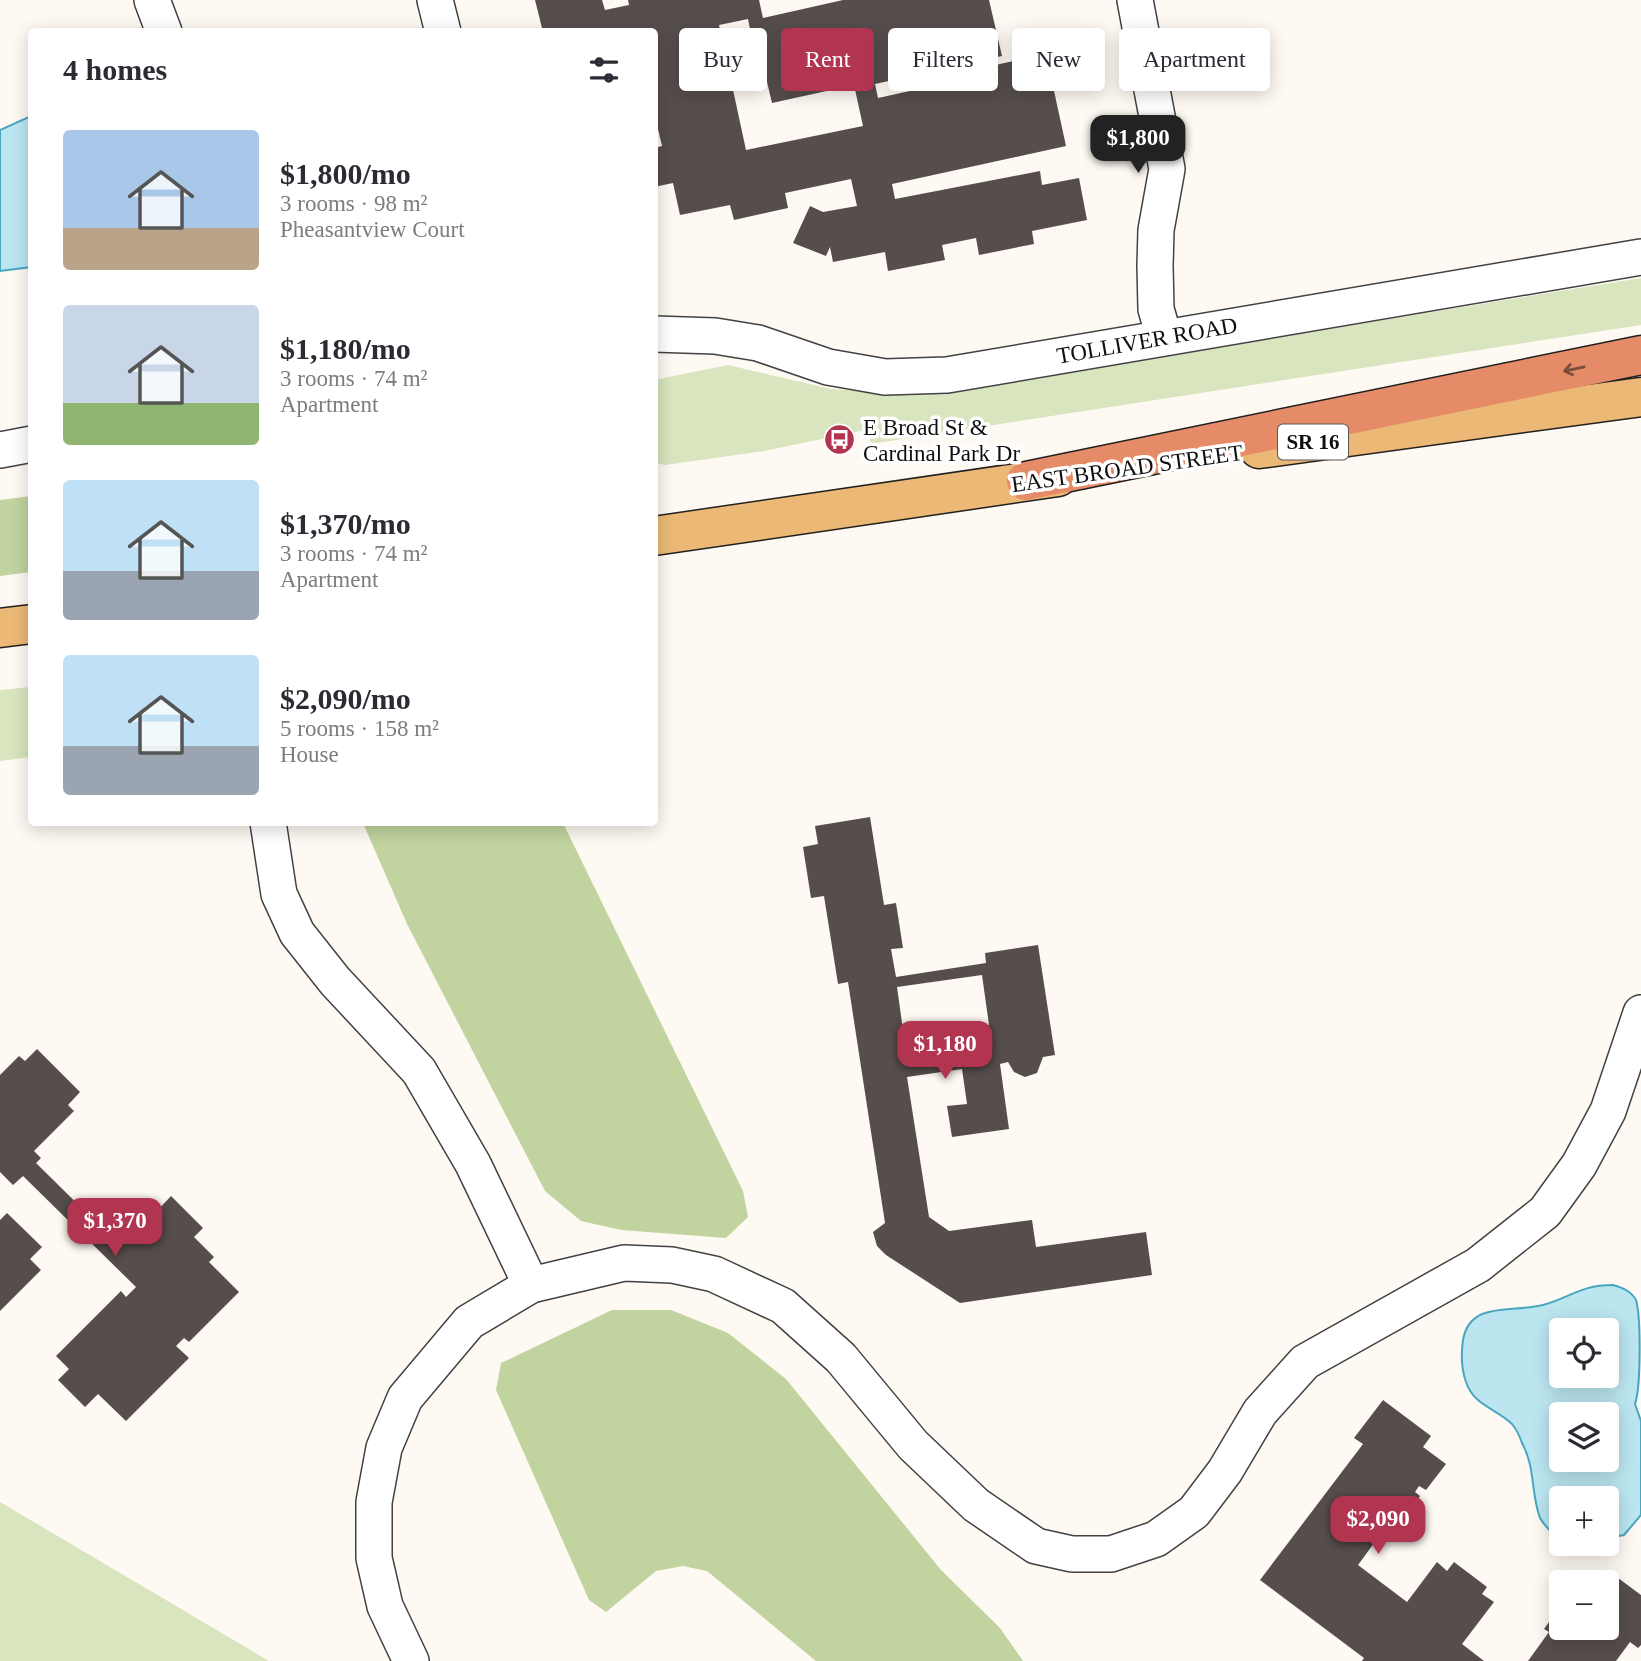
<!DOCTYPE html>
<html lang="en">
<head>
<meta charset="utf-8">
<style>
  :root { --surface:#fff; --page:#f7f7f7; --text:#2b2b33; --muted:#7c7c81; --accent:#b13450 }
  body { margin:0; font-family:Georgia,serif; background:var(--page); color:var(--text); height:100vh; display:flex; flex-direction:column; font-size:26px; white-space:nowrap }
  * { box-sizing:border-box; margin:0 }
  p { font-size:23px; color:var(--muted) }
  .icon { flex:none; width:38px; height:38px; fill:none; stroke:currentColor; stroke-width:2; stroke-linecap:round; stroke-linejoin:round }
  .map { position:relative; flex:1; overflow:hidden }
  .drawer { position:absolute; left:28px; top:28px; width:630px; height:798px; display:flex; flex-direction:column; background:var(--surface); border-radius:7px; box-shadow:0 4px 18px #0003 }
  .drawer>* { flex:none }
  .guide { position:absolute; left:679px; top:28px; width:665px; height:63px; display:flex; gap:14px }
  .controls { position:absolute; left:1549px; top:1318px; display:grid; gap:14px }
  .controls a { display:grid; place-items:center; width:70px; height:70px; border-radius:7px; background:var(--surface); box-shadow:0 4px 18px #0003; font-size:35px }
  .price { position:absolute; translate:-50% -60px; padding:0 16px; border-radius:14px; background:var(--accent); color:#fff; font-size:23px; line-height:46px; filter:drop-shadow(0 2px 4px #0008) }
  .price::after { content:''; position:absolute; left:50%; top:42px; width:21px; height:16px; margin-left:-10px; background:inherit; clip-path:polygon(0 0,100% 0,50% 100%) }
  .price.selected { background:#222; color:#fff }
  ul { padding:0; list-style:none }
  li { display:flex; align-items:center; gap:21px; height:175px; padding:0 35px }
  li span { display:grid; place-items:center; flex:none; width:196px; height:140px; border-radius:7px; color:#555 }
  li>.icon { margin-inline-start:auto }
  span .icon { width:84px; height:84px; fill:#fffc; stroke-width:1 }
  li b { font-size:30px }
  h2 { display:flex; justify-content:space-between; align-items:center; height:84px; padding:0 35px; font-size:30px }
  .pill { padding:0 24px; border-radius:7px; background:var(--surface); box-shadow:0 4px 18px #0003; font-size:24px; line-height:63px }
  .pill.selected { background:var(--accent); color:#fff }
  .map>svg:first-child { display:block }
  .green { fill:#d9e5be }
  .forest { fill:#c1d49f }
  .water { fill:#bbe6f0; stroke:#49a6c0; stroke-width:2; fill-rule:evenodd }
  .building { fill:#564e4c; fill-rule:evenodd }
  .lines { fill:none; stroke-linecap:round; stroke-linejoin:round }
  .minor-casing { stroke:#424242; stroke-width:38 }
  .major-casing { stroke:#202020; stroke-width:41 }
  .highway-casing { stroke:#202020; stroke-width:41 }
  .minor { stroke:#fff; stroke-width:35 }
  .major { stroke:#ebb975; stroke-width:38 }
  .highway { stroke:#e68b68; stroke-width:38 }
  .oneway { stroke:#7a4d3c }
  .labels { text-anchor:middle; stroke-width:7; stroke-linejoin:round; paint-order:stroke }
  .shield { fill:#fff; stroke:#575757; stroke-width:2 }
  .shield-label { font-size:21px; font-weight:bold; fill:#0f0f0f }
  .street-label { font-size:23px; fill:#0f0f0f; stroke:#fff }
  .poi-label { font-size:23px; fill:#0f0f0f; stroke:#fff; text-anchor:start }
</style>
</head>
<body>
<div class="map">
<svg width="1641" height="1661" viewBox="0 0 1641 1661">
  <rect width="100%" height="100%" fill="#fef9f2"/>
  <g class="green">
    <polygon points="1641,278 1641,325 870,444 870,429 764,451 665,465 655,463 654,380 728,365 831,389 897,393 1280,337"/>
    <polygon points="31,687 31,757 0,761 0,690"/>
    <polygon points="0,1502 269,1661 0,1661"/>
  </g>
  <g class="forest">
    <polygon points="31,496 31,572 0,576 0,500"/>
    <polygon points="363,823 563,823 743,1191 748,1217 726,1238 621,1230 581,1221 545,1191 407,924"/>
    <polygon points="612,1310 671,1310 728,1333 786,1379 941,1570 1000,1628 1023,1661 816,1661 707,1571 683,1566 656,1571 606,1612 589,1600 496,1390 501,1363"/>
  </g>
  <g class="water">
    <polygon points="31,116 31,267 0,271 0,130"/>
    <path d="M 1613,1285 C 1623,1288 1631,1291 1636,1300 C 1641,1317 1641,1386 1635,1404 L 1641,1421 L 1641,1515 L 1624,1535 L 1607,1538 L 1606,1498 L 1561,1498 L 1561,1536 L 1555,1536 C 1550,1530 1541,1523 1539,1515 C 1531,1490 1535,1467 1522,1443 C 1520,1437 1516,1429 1512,1424 C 1496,1408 1474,1406 1466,1382 C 1461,1368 1461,1354 1463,1340 C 1470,1300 1513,1313 1543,1305 C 1572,1297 1580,1285 1613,1285 ZM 1561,1330 L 1606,1330 L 1606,1376 L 1561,1376 ZM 1561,1414 L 1606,1414 L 1606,1460 L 1561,1460 Z"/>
  </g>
  <g class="building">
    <path d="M 535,0 L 602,0 L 605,10 L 629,5 L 628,0 L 759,0 L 763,18 L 843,0 L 989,0 L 1002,56 L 875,84 L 878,98 L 992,73 L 991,66 L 1046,54 L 1066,146 L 892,184 L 895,199 L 1040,171 L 1042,185 L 1079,178 L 1087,220 L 1032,231 L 1034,244 L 979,255 L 976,238 L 942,245 L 945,260 L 888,271 L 885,252 L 833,262 L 830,247 L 826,256 L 793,243 L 810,206 L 823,212 L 857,206 L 851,179 L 785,193 L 788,208 L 734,220 L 730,205 L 680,215 L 673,183 L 654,187 L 654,148 L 662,146 L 654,112 L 654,32 L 561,32 L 560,28 L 543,32 ZM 748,19 L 754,49 L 759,48 L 772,103 L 854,85 L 863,126 L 746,150 L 719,25 Z"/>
    <path d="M 870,817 L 884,905 L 896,903 L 903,948 L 891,949 L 896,977 L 986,963 L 985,953 L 1038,945 L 1055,1055 L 1043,1057 L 1037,1073 L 1025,1077 L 1014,1072 L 1008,1062 L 1000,1064 L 1009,1129 L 952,1137 L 947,1106 L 967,1104 L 962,1069 L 907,1077 L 929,1217 L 949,1231 L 1032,1220 L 1036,1247 L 1146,1232 L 1152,1275 L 960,1303 L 886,1255 L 877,1246 L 873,1232 L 885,1223 L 848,982 L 838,984 L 824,896 L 811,898 L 803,847 L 818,844 L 815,826 ZM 982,975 L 989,1025 L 904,1037 L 897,987 Z"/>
    <polygon points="37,1049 80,1092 68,1105 74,1111 34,1151 41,1158 36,1163 108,1234 144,1198 157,1211 171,1196 203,1228 194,1237 214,1257 209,1262 239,1292 189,1342 184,1338 176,1346 189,1358 126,1421 98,1394 85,1407 58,1380 69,1369 56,1356 121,1291 126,1297 136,1287 23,1176 13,1185 0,1172 0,1075 19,1056 25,1061"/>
    <polygon points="7,1213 42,1247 30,1259 41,1270 0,1311 0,1220"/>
    <polygon points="1383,1400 1431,1436 1423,1447 1446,1464 1426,1490 1419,1486 1415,1492 1420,1496 1401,1521 1394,1516 1358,1565 1407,1602 1437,1562 1447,1571 1454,1562 1487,1587 1482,1594 1494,1602 1462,1644 1484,1661 1362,1661 1364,1658 1260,1580 1363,1444 1354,1438"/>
    <polygon points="1583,1571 1598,1582 1574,1582"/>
    <polygon points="1614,1575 1641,1595 1641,1645 1638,1648 1630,1642 1616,1661 1528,1661 1549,1632 1544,1629 1561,1605 1561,1628 1606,1628 1606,1585"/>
  </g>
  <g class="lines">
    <defs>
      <g id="minor">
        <polyline points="152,0 164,32"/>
        <polyline points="435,0 443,32"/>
        <polyline points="1135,0 1167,169 1156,230 1155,266 1156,309 1164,337"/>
        <polyline points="654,334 715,336 758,343 828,367 885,377 947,375 1641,257"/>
        <polyline points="0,450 32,444"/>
        <polyline points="268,822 279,894 297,933 335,981 419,1071 473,1164 531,1285"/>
        <polyline points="411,1661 385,1606 374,1558 374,1502 384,1448 405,1398 469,1322 531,1285 624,1263 672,1265 714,1274 783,1306 841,1358 913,1445 976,1505 1036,1546 1072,1554 1111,1554 1156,1539 1194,1512 1225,1471 1260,1412 1305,1362 1478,1265 1545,1212 1579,1165 1608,1111 1641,1013"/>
      </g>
      <g id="major">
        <polyline points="1259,449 1641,397"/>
        <polyline points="654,536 1058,477"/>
        <polyline points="0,628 32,624"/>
      </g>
      <polyline id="highway" points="1026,481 1641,355"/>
    </defs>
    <use href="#minor" class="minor-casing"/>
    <use href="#major" class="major-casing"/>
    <use href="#highway" class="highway-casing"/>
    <use href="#minor" class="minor"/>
    <use href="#major" class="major"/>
    <use href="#highway" class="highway"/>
  </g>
  <defs><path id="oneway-shaft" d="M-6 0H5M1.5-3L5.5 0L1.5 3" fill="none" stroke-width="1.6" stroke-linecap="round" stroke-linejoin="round" transform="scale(1.75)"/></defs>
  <use class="oneway" href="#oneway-shaft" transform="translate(1574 369) rotate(168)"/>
  <defs>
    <symbol id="bus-disc" viewBox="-11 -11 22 22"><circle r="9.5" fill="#b13450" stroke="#fff"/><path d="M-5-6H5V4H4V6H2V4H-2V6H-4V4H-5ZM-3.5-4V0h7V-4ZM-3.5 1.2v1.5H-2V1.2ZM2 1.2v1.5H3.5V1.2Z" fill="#fff"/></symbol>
  </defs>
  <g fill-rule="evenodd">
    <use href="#bus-disc" x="822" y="422" width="35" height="35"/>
  </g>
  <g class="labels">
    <rect class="shield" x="1278" y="424.5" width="70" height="35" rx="5"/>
    <g class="shield-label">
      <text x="1313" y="449">SR 16</text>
    </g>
    <g class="street-label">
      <text transform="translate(1147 340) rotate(-10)" y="8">TOLLIVER ROAD</text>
      <text transform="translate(1127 468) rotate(-8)" y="8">EAST BROAD STREET</text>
    </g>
    <g class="poi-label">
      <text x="863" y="435">E Broad St &amp;<tspan x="863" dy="26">Cardinal Park Dr</tspan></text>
    </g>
  </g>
</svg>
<div class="controls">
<a><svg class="icon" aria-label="locate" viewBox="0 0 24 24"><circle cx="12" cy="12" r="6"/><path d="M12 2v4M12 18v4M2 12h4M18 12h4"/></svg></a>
<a><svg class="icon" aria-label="layers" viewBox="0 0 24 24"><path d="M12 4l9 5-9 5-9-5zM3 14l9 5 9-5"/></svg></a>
<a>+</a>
<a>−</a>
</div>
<b class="price selected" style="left:1138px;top:175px">$1,800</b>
<b class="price" style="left:945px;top:1081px">$1,180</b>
<b class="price" style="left:115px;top:1258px">$1,370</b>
<b class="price" style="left:1378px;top:1556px">$2,090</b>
<div class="guide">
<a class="pill">Buy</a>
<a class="pill selected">Rent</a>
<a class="pill">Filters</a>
<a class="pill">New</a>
<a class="pill">Apartment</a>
</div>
<section class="drawer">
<h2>4 homes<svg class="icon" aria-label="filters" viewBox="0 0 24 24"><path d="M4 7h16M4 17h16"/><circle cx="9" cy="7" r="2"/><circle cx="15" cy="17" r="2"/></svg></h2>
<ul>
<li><span style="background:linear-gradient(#a9c7e8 70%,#b9a48a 0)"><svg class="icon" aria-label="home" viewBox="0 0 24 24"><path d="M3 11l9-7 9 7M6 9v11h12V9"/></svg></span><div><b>$1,800/mo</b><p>3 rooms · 98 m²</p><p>Pheasantview Court</p></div></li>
<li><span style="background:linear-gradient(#c9d6e8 70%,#8fb573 0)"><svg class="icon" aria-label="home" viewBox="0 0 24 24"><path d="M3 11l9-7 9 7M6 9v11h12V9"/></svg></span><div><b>$1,180/mo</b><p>3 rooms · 74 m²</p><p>Apartment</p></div></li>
<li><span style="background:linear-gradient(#bfe0f5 65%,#9aa5b1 0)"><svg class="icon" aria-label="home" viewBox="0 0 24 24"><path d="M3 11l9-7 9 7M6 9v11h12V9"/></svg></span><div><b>$1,370/mo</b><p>3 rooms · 74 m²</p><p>Apartment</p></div></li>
<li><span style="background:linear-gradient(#bfe0f5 65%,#9aa5b1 0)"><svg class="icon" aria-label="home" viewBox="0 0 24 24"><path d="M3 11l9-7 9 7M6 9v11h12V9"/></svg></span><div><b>$2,090/mo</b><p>5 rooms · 158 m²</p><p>House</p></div></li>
</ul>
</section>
</div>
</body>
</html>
